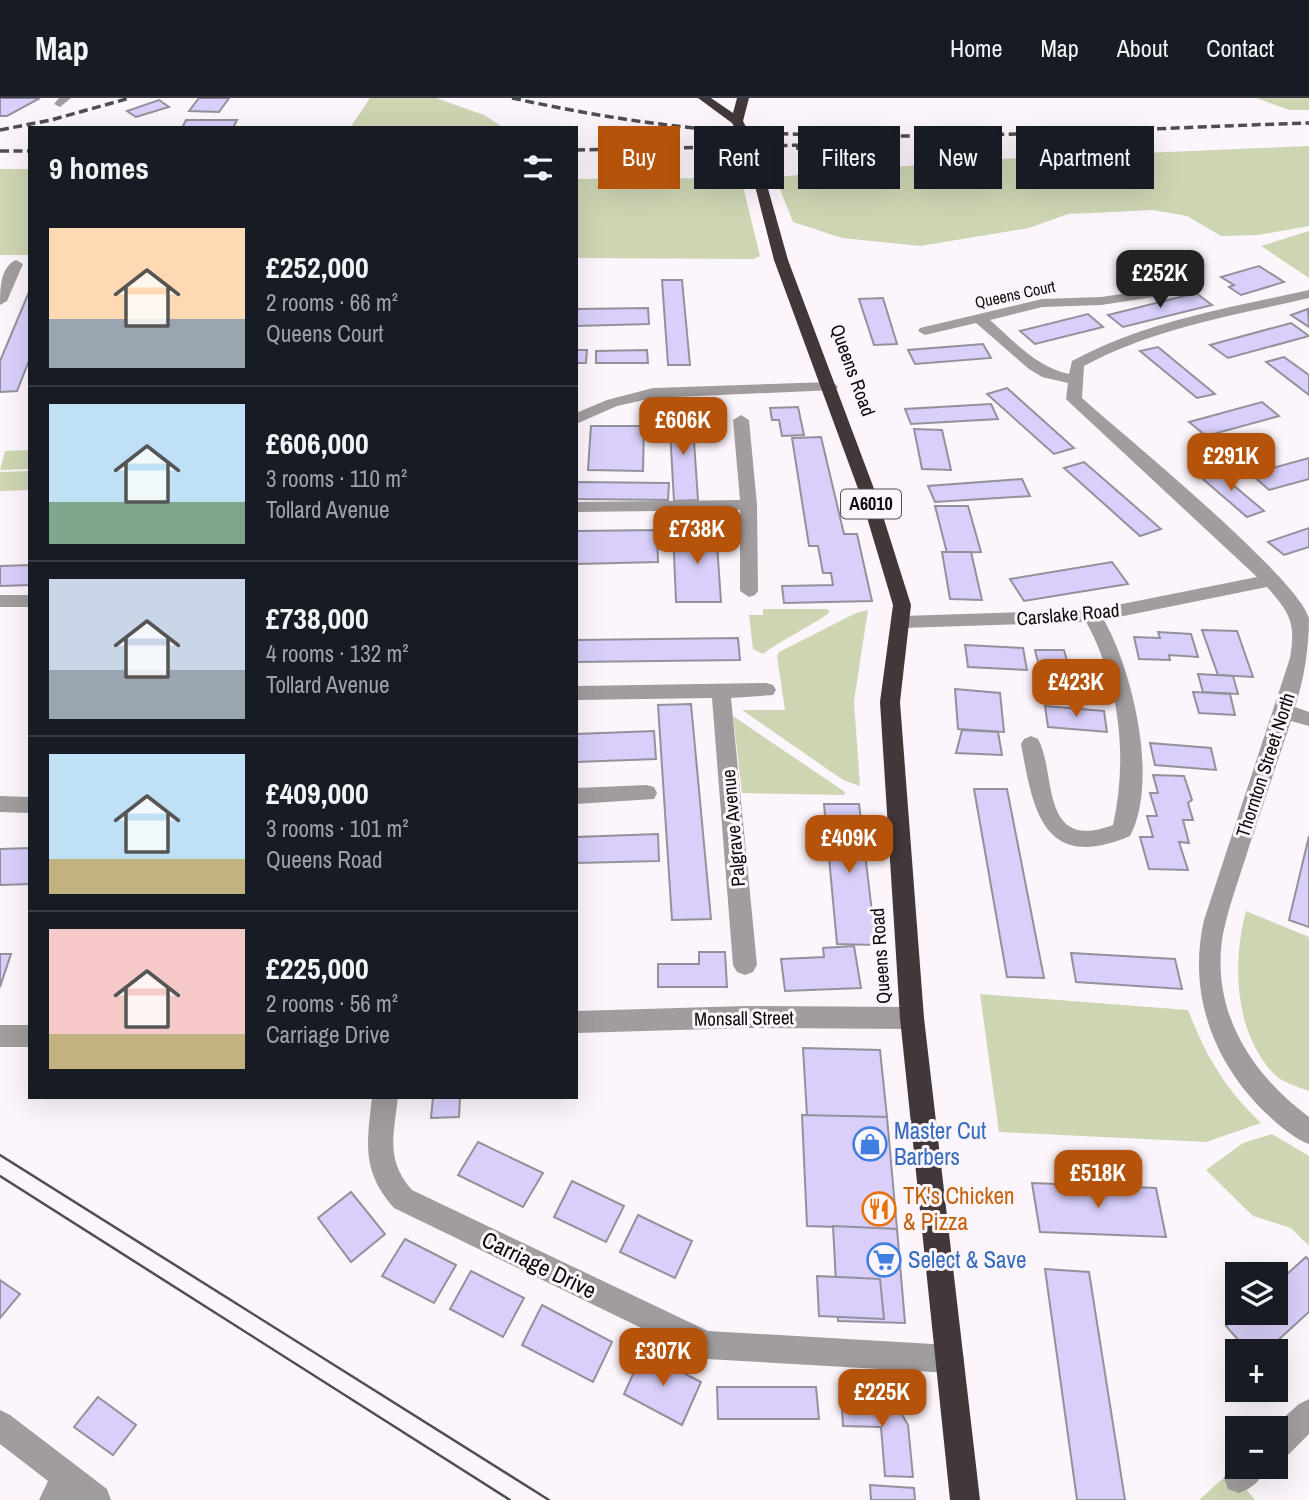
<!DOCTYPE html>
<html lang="en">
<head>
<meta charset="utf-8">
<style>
  :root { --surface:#171b24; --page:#20242c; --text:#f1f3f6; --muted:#9ea1a6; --line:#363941; --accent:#b45309 }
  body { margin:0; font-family:"Archivo Narrow",sans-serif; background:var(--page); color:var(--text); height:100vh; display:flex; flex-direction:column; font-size:26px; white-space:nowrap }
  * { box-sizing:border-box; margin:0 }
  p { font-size:23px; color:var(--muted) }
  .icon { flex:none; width:38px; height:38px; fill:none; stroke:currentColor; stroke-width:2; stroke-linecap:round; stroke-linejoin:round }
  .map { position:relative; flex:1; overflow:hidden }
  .side { position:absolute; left:28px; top:28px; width:550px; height:973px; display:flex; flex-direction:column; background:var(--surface); border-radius:0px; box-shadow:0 7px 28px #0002 }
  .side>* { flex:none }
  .banner { position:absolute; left:598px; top:28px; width:606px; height:63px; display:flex; gap:14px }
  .buttons { position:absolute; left:1225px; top:1164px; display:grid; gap:14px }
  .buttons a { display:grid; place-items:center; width:63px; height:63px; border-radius:0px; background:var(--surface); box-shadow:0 7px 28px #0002; font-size:35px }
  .price { position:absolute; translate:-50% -60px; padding:0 16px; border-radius:14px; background:var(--accent); color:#fff; font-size:23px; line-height:46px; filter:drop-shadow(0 2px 4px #0008) }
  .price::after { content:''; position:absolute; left:50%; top:42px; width:21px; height:16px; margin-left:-10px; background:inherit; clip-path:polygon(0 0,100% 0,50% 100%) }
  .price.current { background:#222; color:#fff }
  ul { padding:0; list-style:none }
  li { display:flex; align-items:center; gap:21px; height:175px; padding:0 21px }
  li+li { border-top:2px solid var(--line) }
  li span { display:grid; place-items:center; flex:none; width:196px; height:140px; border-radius:0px; color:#555 }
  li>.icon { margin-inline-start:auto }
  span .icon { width:84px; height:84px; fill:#fffc; stroke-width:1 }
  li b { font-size:30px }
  h2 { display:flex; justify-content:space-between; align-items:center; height:84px; padding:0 21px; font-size:30px }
  .tag { padding:0 24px; border-radius:0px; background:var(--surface); box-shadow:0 7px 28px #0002; font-size:24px; line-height:63px }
  .tag.current { background:var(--accent); color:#fff }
  header { display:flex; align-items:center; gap:42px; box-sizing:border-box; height:98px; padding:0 35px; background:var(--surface); border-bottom:2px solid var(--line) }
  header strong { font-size:33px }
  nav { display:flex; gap:38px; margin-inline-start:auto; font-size:24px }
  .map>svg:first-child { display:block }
  .green { fill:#cdd5b3 }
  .building { fill:#d9cffa; stroke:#93919b; stroke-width:2 }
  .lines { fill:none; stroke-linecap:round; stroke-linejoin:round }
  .highway-tunnel { stroke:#d9d2d8; stroke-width:13; stroke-dasharray:13 6; stroke-linecap:butt }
  .minor { fill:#a19c9d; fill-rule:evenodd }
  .highway { fill:#42383a; fill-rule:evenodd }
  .tram { stroke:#514c50; stroke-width:2.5 }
  .rail { stroke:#514c50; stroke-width:3.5; stroke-dasharray:9 4.5; stroke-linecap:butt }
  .labels { text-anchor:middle; stroke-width:6; stroke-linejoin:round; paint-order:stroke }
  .far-street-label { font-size:16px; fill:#0d0a0d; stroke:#fdf5fc }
  .shield { fill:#fdf5fc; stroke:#555055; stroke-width:2 }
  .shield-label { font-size:18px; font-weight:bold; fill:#0d0a0d }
  .street-label { font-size:19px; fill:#0d0a0d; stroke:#fdf5fc }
  .near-shop-label { font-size:23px; fill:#366cbe; stroke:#fdf5fc; text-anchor:start }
  .near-food-label { font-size:23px; fill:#c56008; stroke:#fdf5fc; text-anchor:start }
  .near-street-label { font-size:23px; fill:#0d0a0d; stroke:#fdf5fc }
</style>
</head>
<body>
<header>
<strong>Map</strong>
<nav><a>Home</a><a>Map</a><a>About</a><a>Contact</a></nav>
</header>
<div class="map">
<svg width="1309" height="1402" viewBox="0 0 1309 1402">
  <rect width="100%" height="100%" fill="#fdf5fc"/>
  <g class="green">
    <polygon points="370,0 436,0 484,17 504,30 350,30"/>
    <polygon points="1256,0 1309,0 1309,12 1289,12"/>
    <polygon points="1309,48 1309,128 1258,137 1221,138 1187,118 1152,112 1068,116 1029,130 920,148 842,140 793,124 775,79 978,62"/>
    <rect x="0" y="71" width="30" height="86"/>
    <polygon points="741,80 760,158 754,161 576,160 576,81"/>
    <polygon points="1309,133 1309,180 1261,148"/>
    <polygon points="30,352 30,371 0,372 5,353"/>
    <polygon points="30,373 30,392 0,393 0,374"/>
    <path d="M 763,511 L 828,511 L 829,515 C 808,530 784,540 763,556 L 753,551 L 749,517 L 763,517 Z"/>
    <polygon points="868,512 854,603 860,688 843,682 742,612 785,612 777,558 779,554 856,515"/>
    <polygon points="733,618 845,694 844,697 742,695"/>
    <path d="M 1246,813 L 1309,839 L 1309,993 C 1299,989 1283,985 1275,977 C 1234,935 1232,866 1246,813 Z"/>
    <path d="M 980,896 L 1188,912 C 1207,960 1224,989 1261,1025 L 1206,1044 L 999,1034 Z"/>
    <polygon points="1272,1036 1309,1058 1309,1148 1291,1130 1253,1118 1206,1072 1243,1045"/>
    <polygon points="1231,1373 1255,1402 1199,1402"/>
  </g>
  <g class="building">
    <polygon points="0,0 40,0 7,18 0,18"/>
    <polygon points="199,0 229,0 219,14 189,13"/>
    <polygon points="159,2 169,9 136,19 127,13"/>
    <polygon points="186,22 237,22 233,30 182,30"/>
    <polygon points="1259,168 1284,184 1241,197 1229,189 1234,187 1221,179"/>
    <polygon points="662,182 682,182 690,267 668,267"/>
    <polygon points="29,194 30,260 17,293 0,294 0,263"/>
    <polygon points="1196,195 1212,207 1123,229 1108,217"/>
    <polygon points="883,200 897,246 874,247 859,201"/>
    <polygon points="648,210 649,226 576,228 576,211"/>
    <polygon points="1308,211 1309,229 1291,217"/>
    <polygon points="1088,216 1103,229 1035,246 1020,233"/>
    <polygon points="1291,225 1309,238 1228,260 1210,247"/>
    <polygon points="983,246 991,260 915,266 908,252"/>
    <polygon points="1158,249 1215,296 1197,300 1140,253"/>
    <polygon points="576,252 587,252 586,265 576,265"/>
    <polygon points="647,252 648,265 596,265 596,253"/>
    <polygon points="1284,259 1309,277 1309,297 1266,264"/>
    <polygon points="1007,290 1074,350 1054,356 987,296"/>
    <polygon points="1262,304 1279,318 1206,338 1189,324"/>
    <polygon points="991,306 998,321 911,326 905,311"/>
    <polygon points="798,309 804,337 782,338 779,322 772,322 770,310"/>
    <polygon points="669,314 692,314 698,402 674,403"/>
    <polygon points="591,328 644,328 643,373 588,372"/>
    <polygon points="914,331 942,332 951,372 922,371"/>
    <polygon points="821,339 844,436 857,436 872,503 784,505 782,488 833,487 831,475 823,475 818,448 809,448 792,340"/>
    <polygon points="1309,360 1309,381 1269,392 1251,376"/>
    <polygon points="1084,364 1161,431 1140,438 1064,370"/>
    <polygon points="1214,371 1264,413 1247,419 1197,376"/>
    <polygon points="1022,381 1030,398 935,404 928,388"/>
    <polygon points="577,384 669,385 668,402 576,401"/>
    <polygon points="935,408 968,408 981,454 947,455"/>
    <polygon points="1309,430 1309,449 1284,457 1268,444"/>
    <polygon points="716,431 721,504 676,504 673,432"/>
    <polygon points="657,432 658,464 576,466 576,433"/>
    <polygon points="942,454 971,454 982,502 950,501"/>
    <polygon points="1112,464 1128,486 1024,503 1010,481"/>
    <polygon points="30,467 30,487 0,488 0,468"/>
    <polygon points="1202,532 1237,533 1253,579 1218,577"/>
    <polygon points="1158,534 1191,536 1198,559 1169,557 1170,562 1139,561 1134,539 1160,540"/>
    <polygon points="738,540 740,562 576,564 576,542"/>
    <polygon points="965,547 1023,550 1027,572 968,569"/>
    <polygon points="1035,552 1064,552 1075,591 1045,591"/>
    <polygon points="1198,576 1233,578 1238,596 1203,594"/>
    <polygon points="955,591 1000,595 1004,634 958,631"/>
    <polygon points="1193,594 1230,596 1235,617 1199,615"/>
    <polygon points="691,606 711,821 672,822 658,607"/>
    <polygon points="1045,608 1104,613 1107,634 1048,629"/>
    <polygon points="962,632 998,634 1002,657 956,655"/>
    <polygon points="654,633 656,661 576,664 576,636"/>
    <polygon points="1150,645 1211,650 1216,672 1155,667"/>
    <polygon points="1153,677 1184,678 1192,702 1188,705 1193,722 1183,722 1189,745 1179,744 1188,772 1149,771 1140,739 1153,739 1147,718 1157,718 1150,695 1158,695"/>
    <polygon points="974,691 1007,691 1044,880 1007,879"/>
    <polygon points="824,706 859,706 876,847 837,846"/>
    <polygon points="658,736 659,763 576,765 576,739"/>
    <polygon points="1309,738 1309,829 1289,822"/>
    <polygon points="30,750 30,786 0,787 0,751"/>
    <polygon points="854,848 861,890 785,893 781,861 824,859 823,850"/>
    <polygon points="699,854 725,854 727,889 658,889 658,866 699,866"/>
    <polygon points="1071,855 1175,861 1182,891 1076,884"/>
    <polygon points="0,856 11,856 0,889"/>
    <polygon points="803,950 880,952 887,1019 807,1018"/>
    <polygon points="433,999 460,999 459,1019 431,1020"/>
    <polygon points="802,1017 887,1019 897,1131 807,1128"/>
    <polygon points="478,1044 543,1075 523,1109 458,1077"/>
    <polygon points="572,1083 624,1108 606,1144 554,1119"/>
    <polygon points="1032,1085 1156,1090 1166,1139 1040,1134"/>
    <polygon points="351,1094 385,1136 351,1164 318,1120"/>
    <polygon points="638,1117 692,1143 675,1180 620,1154"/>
    <polygon points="833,1128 897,1131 905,1225 838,1223"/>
    <polygon points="405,1141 456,1167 434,1205 382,1178"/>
    <polygon points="1306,1159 1309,1162 1309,1214 1266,1253 1248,1253 1226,1228 1242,1214 1276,1214 1276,1186"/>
    <polygon points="1045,1171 1089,1174 1125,1402 1077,1402"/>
    <polygon points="471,1173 524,1200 503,1239 450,1211"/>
    <polygon points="817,1178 880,1181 884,1221 819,1218"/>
    <polygon points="0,1182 20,1196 0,1220"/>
    <polygon points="542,1207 612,1244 593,1284 522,1247"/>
    <polygon points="643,1254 701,1284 682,1327 624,1296"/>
    <polygon points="717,1289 816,1289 819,1321 718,1321"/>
    <polygon points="841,1295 881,1296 900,1313 908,1327 913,1379 885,1378 881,1329 843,1328"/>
    <polygon points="98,1299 136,1327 113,1357 74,1329"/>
    <polygon points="870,1387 914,1390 915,1402 871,1402"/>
  </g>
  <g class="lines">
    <g class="highway-tunnel">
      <polyline points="743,35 751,54"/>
      <polyline points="753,62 759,80"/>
    </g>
    <g class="minor">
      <polygon points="59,0 71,0 60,9 54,6"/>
      <path d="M 16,162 L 23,166 L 7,203 L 0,207 C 0,192 0,169 16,162 Z"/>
      <path d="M 1155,191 L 1162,195 L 1160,198 L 1101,207 L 1042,209 L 990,222 C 1014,243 1036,269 1069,276 L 1072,263 C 1146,223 1228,210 1309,192 L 1309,200 C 1232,218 1155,230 1084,268 L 1082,300 C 1122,336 1300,481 1309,521 C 1309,549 1304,582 1295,609 L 1309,614 L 1309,628 L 1291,623 C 1277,665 1263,707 1249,749 C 1240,778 1229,807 1223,836 C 1210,912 1250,975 1309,1019 L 1309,1046 C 1294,1040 1281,1029 1269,1018 C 1214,967 1187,896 1204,822 L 1290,560 C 1296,524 1290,515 1267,489 L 1104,522 C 1133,574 1159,683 1130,738 C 1043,775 1033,712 1021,646 L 1024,641 L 1031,638 L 1038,641 C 1057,675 1039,755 1113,727 C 1128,659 1120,585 1086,524 L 902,530 L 895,529 L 893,524 L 895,519 L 902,518 L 1092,512 L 1257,479 L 1069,304 L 1066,301 L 1068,285 L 1042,279 L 1029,271 L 976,225 L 925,237 L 918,233 L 920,230 L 1042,201 L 1101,199 Z"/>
      <polygon points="830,284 835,286 838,289 835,292 653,300 617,308 576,326 576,315 607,302 653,290"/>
      <polygon points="741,317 749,322 757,407 758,493 755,497 749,499 740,493 740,412 576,414 576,404 740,402 733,322"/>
      <rect x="0" y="497" width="30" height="12"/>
      <polygon points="766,585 773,587 776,592 773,597 731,600 757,867 753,874 745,877 737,874 733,867 712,600 576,602 576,588"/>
      <polygon points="647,687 654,689 657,695 654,701 576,706 576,690"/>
      <polygon points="0,698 30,699 30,715 0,714"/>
      <polygon points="746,908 912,909 920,912 924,920 920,928 912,931 746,930 576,935 576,913"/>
      <rect x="0" y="927" width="30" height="22"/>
      <path d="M 372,999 L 398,999 C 394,1036 385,1062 412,1092 L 708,1233 L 950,1247 L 960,1251 L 964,1261 L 960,1271 L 950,1275 L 707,1261 L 697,1257 L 394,1110 C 361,1073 367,1045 372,999 Z"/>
      <polygon points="1309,1301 1309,1336 1287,1358 1276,1362 1276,1330 1272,1330 1299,1306"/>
      <polygon points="0,1312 10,1317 107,1391 111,1402 39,1402 48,1383 0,1346"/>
      <path d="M 1237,1361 L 1237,1368 L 1267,1368 C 1261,1382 1253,1390 1239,1395 L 1228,1391 L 1224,1380 L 1228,1369 Z"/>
    </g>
    <g class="highway">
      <polygon points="698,0 711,0 733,15 737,0 749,0 743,23 749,35 747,37 739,37 732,25"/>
      <polygon points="759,76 765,80 788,162 876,396 911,507 900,604 924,920 980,1402 950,1402 900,920 880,604 893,507 860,396 774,162 753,80"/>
    </g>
    <g class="tram">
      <polyline points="0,1057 549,1402"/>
      <polyline points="0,1078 510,1402"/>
    </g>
    <g class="rail">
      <path d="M 512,0 C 576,14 640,25 705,31 C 906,47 1109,31 1309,25"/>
      <polyline points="0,32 51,22 130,0"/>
      <polyline points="796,50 856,48"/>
      <polyline points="576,52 807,47"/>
      <polyline points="0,53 30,53"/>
    </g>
  </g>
  <defs>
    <symbol id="shop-ring" viewBox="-11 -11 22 22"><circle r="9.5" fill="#fdf5fc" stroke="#3f7fe0" stroke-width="1.5"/><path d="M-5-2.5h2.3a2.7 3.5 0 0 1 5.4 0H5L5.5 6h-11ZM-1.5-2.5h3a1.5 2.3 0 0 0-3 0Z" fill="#3f7fe0"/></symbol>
    <symbol id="restaurant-ring" viewBox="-11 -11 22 22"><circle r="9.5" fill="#fdf5fc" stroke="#e8710a" stroke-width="1.5"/><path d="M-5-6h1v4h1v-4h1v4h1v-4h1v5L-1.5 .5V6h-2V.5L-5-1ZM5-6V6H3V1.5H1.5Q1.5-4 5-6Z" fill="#e8710a"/></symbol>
    <symbol id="supermarket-ring" viewBox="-11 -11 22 22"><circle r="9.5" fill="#fdf5fc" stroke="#3f7fe0" stroke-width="1.5"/><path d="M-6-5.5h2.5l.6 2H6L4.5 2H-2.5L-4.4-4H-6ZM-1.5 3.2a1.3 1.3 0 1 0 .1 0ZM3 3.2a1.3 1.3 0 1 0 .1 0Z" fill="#3f7fe0"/></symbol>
  </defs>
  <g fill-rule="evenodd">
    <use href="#shop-ring" x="851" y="1027" width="38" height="38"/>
    <use href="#restaurant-ring" x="860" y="1092" width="38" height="38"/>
    <use href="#supermarket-ring" x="865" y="1143" width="38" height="38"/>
  </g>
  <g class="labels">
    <g class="far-street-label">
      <text transform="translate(1015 196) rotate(-12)" y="6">Queens Court</text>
    </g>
    <rect class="shield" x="841" y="391.5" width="60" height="29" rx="5"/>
    <g class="shield-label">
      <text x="871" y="412">A6010</text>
    </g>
    <g class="street-label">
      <text transform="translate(853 272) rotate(70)" y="7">Queens Road</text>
      <text transform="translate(1068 516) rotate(-5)" y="7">Carslake Road</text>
      <text transform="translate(1265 667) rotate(-72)" y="7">Thornton Street North</text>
      <text transform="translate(733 730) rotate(-95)" y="7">Palgrave Avenue</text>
      <text transform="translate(880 858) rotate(-94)" y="7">Queens Road</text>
      <text transform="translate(744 920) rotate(-1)" y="7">Monsall Street</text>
    </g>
    <g class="near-shop-label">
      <text x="894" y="1041">Master Cut<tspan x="894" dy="26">Barbers</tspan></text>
      <text x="908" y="1170">Select &amp; Save</text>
    </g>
    <g class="near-food-label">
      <text x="903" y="1106">TK's Chicken<tspan x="903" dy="26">&amp; Pizza</tspan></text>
    </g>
    <g class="near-street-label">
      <text transform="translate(539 1167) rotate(26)" y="8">Carriage Drive</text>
    </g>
  </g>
</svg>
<div class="buttons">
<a><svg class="icon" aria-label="layers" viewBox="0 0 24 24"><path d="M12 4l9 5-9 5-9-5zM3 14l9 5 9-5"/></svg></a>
<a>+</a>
<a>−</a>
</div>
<b class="price current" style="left:1160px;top:212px">£252K</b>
<b class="price" style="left:683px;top:359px">£606K</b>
<b class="price" style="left:1231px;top:395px">£291K</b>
<b class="price" style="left:697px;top:468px">£738K</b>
<b class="price" style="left:1076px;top:621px">£423K</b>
<b class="price" style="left:849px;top:777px">£409K</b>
<b class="price" style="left:1098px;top:1112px">£518K</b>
<b class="price" style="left:663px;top:1290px">£307K</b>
<b class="price" style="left:882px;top:1331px">£225K</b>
<div class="banner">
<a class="tag current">Buy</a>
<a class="tag">Rent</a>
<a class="tag">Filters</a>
<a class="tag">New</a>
<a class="tag">Apartment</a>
</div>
<section class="side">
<h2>9 homes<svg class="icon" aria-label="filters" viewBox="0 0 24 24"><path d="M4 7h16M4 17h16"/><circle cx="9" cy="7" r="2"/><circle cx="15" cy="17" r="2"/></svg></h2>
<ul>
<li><span style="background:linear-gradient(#ffd9b3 65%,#9aa5b1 0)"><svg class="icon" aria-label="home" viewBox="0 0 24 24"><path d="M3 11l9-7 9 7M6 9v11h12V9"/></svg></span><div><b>£252,000</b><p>2 rooms · 66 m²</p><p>Queens Court</p></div></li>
<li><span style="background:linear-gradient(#bfe0f5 70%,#7fa58c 0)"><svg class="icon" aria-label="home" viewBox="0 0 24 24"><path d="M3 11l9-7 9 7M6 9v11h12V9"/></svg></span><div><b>£606,000</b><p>3 rooms · 110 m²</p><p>Tollard Avenue</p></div></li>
<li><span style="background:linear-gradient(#c9d6e8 65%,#9aa5b1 0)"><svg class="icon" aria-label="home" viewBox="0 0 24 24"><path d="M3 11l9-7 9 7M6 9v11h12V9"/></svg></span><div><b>£738,000</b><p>4 rooms · 132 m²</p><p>Tollard Avenue</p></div></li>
<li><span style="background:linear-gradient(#bfe0f5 75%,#c2b280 0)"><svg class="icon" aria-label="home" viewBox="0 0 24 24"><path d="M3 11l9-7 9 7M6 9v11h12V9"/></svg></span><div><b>£409,000</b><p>3 rooms · 101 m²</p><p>Queens Road</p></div></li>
<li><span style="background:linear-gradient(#f6c9c9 75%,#c2b280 0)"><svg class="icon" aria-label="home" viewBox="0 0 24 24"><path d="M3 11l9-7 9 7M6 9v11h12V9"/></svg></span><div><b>£225,000</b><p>2 rooms · 56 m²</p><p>Carriage Drive</p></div></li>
</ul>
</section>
</div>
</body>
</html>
